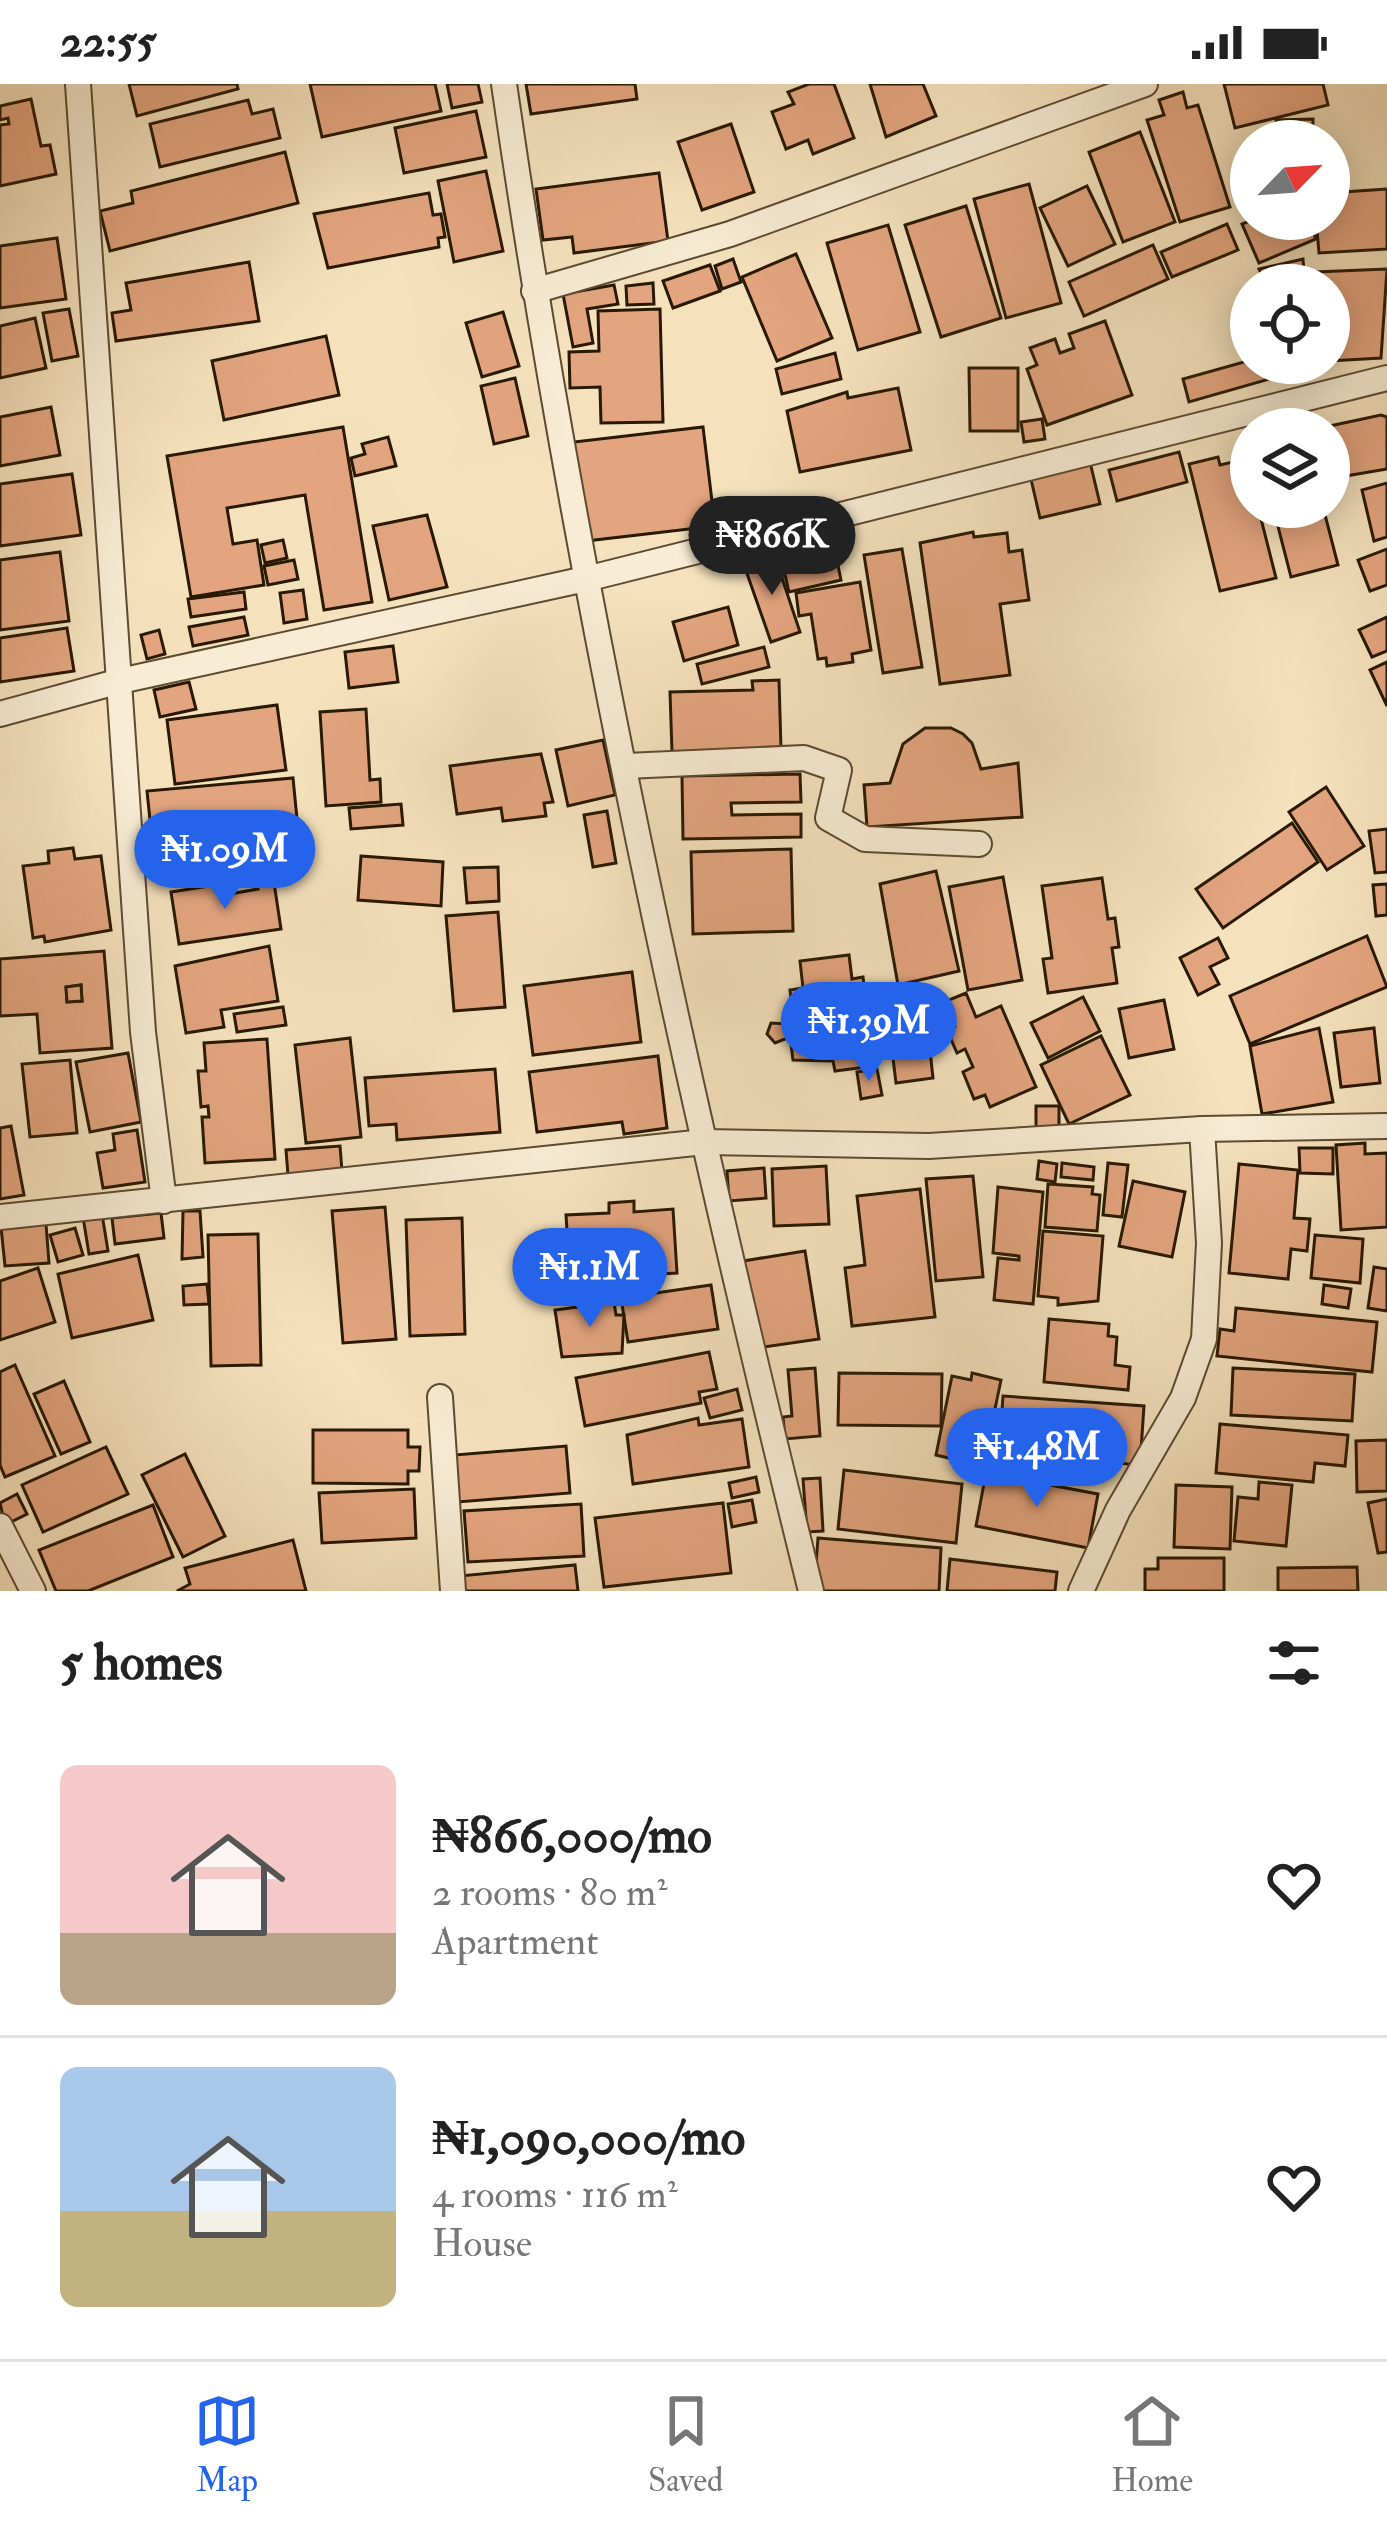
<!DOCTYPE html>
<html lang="en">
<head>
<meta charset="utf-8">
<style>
  :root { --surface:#fff; --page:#f6f6f6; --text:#222; --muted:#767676; --line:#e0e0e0; --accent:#2563eb }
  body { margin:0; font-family:"IM FELL Double Pica",serif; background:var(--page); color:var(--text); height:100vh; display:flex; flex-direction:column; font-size:45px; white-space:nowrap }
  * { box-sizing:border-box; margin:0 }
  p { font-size:39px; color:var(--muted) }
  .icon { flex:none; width:66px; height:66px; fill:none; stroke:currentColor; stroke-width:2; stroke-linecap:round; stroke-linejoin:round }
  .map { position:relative; height:1507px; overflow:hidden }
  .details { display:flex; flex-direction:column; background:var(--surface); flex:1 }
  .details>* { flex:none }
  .needle { width:78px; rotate:65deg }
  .buttons { position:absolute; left:1230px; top:36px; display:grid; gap:24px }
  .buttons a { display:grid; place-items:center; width:120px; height:120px; border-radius:50%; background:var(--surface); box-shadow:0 6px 30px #0003; font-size:60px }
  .price { position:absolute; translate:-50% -102px; padding:0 27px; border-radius:42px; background:var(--accent); color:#fff; font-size:39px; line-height:78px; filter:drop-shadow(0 3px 6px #0008) }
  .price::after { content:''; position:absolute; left:50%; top:72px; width:36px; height:27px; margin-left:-18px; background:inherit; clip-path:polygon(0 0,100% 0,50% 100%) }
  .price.selected { background:#222; color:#fff }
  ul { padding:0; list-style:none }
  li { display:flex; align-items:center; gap:36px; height:300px; padding:0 60px }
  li+li { border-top:3px solid var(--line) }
  li span { display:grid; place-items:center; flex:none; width:336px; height:240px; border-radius:18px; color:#555 }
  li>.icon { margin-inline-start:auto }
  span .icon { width:144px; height:144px; fill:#fffc; stroke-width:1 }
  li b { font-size:51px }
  h2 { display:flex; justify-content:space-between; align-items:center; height:144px; padding:0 60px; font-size:51px }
  .status { display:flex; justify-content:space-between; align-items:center; height:84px; padding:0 60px; background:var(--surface); direction:ltr }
  .status svg { height:33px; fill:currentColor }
  .tabs { display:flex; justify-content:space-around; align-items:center; height:168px; border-top:3px solid var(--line); background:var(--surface); font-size:33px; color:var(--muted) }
  .tabs a { display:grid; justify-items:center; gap:6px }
  .tabs .selected { color:var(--accent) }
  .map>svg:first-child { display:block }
  .building { fill:#e3a57f; stroke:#291902; stroke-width:3; fill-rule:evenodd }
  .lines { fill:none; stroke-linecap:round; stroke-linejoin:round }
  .minor-casing { stroke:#5c4b31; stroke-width:28 }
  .minor { stroke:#f8ecd4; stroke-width:24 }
</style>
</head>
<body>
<div class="status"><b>22:55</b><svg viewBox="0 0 49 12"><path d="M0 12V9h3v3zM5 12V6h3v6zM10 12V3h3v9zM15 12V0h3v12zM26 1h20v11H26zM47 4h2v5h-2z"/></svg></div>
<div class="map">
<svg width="1387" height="1507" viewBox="0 0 1387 1507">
  <rect width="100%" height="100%" fill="#f5e2bd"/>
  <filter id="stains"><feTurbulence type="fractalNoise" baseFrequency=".00167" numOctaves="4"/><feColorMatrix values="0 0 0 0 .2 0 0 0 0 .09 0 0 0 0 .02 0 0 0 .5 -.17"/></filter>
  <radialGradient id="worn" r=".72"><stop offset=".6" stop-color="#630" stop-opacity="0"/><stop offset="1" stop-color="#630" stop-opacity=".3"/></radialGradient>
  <g class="building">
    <polygon points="129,0 237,0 238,5 137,32"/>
    <polygon points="310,0 435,0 441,27 322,53"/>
    <polygon points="447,0 478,0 482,18 452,24"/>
    <polygon points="526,0 635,0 637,15 531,30"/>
    <polygon points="809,0 834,0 854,54 813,70 808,56 786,65 772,28 794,20 788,8"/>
    <polygon points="870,0 923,0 936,32 886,53"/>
    <polygon points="1224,0 1323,0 1328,21 1235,44"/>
    <polygon points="1183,8 1187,24 1198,21 1230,123 1180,138 1147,36 1164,31 1159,16"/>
    <polygon points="31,15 41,62 50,61 56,90 0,102 0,41 9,40 8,34 0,36 0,22"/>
    <polygon points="248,16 252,30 273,25 280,54 160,83 150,40"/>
    <polygon points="476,27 486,73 404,89 395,44"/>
    <polygon points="1313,35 1313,57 1277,57 1276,36"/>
    <polygon points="731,40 754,108 702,126 678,58"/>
    <polygon points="1140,48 1175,138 1123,158 1089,68"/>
    <polygon points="285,68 298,119 110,167 100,127 133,119 131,107"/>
    <polygon points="486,87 503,167 454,178 438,97"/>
    <polygon points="659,89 668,157 574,169 572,153 543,156 536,105"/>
    <polygon points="1029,100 1061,219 1006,234 974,115"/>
    <polygon points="1087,102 1115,160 1068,182 1040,124"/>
    <polygon points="1387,105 1387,165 1319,169 1316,135 1329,135 1329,109"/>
    <polygon points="429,109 433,131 441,130 445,153 438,154 439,163 328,184 314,130"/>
    <polygon points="966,122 1001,234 941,253 905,141"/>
    <polygon points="1255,135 1307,135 1316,155 1259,179 1242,140"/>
    <polygon points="1227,140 1238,166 1172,193 1161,168"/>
    <polygon points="888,141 920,248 858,266 827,159"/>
    <polygon points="57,154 66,215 0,224 0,162"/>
    <polygon points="1153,161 1168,195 1084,232 1069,198"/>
    <polygon points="796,170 832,254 777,277 742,193"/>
    <polygon points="733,175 741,198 722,205 715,182"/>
    <polygon points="1303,175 1305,201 1266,201 1259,185"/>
    <polygon points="249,178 259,237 116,257 112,229 131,226 126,199"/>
    <polygon points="710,181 720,207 673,224 663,197"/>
    <polygon points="1387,185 1381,274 1329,277 1329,201 1316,201 1316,188"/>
    <polygon points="653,199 654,220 627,221 626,202"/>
    <polygon points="614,201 618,220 587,225 593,259 573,263 563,210"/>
    <polygon points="69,225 78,272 52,277 43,229"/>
    <polygon points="660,225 663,338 601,339 600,303 570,304 569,268 599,267 598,227"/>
    <polygon points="503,228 519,282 482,293 466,239"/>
    <polygon points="35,234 46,284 0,294 0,242"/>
    <polygon points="1105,237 1132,311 1047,341 1027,285 1037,281 1030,264 1055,255 1060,269 1074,264 1069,250"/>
    <polygon points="326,252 339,311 224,336 212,277"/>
    <polygon points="835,269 841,295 782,310 776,285"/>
    <polygon points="1251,276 1269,279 1273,294 1189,318 1183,295"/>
    <polygon points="969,284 1018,284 1018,347 970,347"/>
    <polygon points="515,294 528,352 494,360 481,302"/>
    <polygon points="898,304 911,366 800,388 787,327 847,308 848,314"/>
    <polygon points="51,323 60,371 0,382 0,333"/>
    <polygon points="1299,328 1303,345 1282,345 1279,333"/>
    <polygon points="1381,331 1387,333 1387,385 1334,394 1325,343"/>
    <polygon points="1042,335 1045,355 1024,358 1021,338"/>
    <polygon points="343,343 372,518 324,526 305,411 227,424 233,460 257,456 264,501 191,513 167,372"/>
    <polygon points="703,343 715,442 586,457 574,358"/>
    <polygon points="388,353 396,382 355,392 351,374 365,370 362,360"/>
    <polygon points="1179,368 1187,398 1117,417 1109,386"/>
    <polygon points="1218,373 1220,381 1246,375 1251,423 1258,423 1276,494 1220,507 1189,380"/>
    <polygon points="1090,378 1100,420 1040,434 1030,391"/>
    <polygon points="72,390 81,451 0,462 0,400"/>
    <polygon points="1387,399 1387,453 1374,457 1362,406"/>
    <polygon points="1273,423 1323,423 1338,481 1291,493"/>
    <polygon points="427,431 447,503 389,516 373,442"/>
    <polygon points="973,448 974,453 1007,449 1009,468 1022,466 1029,516 1000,520 1010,591 940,600 920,459"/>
    <polygon points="832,453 841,496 789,508 779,465"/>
    <polygon points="283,456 287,474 265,479 261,461"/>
    <polygon points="902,465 922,583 883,589 864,471"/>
    <polygon points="1387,465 1387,501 1370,507 1358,476"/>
    <polygon points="60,468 69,537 0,546 0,476"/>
    <polygon points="774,470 800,548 771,558 744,481"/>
    <polygon points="294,476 298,495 268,501 264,482"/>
    <polygon points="860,498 871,566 852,570 853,578 827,582 826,574 818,575 811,530 799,532 796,509"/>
    <polygon points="303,506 307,535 284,539 280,509"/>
    <polygon points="244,508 246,525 191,533 188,515"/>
    <polygon points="728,523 738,561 684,577 673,538"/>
    <polygon points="244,533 248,551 193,562 189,543"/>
    <polygon points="1387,533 1387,567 1372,573 1359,546"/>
    <polygon points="67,544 74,587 0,598 0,554"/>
    <polygon points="159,546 165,570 147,575 141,551"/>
    <polygon points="393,562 398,598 349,604 345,568"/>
    <polygon points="764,563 769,583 702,600 697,580"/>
    <polygon points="1387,578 1387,622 1370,586"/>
    <polygon points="779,596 781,665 672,668 670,608 753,606 752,597"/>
    <polygon points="189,598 196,625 160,633 154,606"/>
    <polygon points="277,621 286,686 175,700 167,636"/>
    <polygon points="366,625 370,696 380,695 381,718 326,722 320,628"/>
    <polygon points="925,644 951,644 963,650 972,659 981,685 1018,679 1022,733 867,743 864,701 890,699 903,660"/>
    <polygon points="603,656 615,711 568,722 556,666"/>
    <polygon points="541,670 553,718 544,719 546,732 503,737 501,724 457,730 450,682"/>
    <polygon points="800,690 801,718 731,719 732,731 801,730 801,753 683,755 682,692"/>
    <polygon points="293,694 301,776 140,790 136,743 179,739 178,734 150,736 147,707"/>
    <polygon points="1326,703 1364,762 1327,786 1289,728"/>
    <polygon points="401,720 403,741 351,745 349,724"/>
    <polygon points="607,727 616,779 593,783 584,731"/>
    <polygon points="1292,739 1318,778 1223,844 1196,805"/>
    <polygon points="1387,745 1387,788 1375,789 1369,747"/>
    <polygon points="73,764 75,775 101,772 111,846 45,858 44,852 33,854 23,782 49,779 48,767"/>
    <polygon points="791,765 793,847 693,850 691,768"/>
    <polygon points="361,772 443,778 441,822 358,816"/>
    <polygon points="498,783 499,817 467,819 464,784"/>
    <polygon points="936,787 959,887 898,901 880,800"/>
    <polygon points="273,792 281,845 179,860 171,808 222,800 224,811 258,805 256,795"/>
    <polygon points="1003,793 1022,896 968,906 949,803"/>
    <polygon points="1102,794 1108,835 1115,834 1119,863 1112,864 1117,899 1048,909 1043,875 1052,874 1042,802"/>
    <polygon points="1387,800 1387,831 1376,832 1373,801"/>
    <polygon points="498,828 505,923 454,927 446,832"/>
    <polygon points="1367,852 1387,903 1250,960 1230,912"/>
    <polygon points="1218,854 1228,874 1210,883 1219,900 1198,911 1180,874"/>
    <polygon points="269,862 278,917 221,926 224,943 186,949 175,882"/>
    <path d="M 104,867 L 112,964 L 40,969 L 37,930 L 0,932 L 0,875 ZM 81,901 L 82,917 L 67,918 L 66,903 Z"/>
    <polygon points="849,871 852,895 863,893 874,982 835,987 833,977 793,976 790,953 775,959 767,950 771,939 788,940 787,930 793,930 790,906 803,904 800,877"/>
    <polygon points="632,888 641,958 533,971 524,902"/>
    <polygon points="81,901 82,917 67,918 66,903"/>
    <polygon points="923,903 933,994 896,999 885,908"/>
    <polygon points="966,909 976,933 1001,922 1036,1003 990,1023 985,1011 974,1015 963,988 973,983 965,965 957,969 947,946 955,943 944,918"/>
    <polygon points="1083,913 1100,947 1048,974 1031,939"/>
    <polygon points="1164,916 1174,965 1129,974 1119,925"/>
    <polygon points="283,923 286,941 237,948 234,930"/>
    <polygon points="1319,944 1333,1018 1262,1030 1250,962"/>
    <polygon points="1374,944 1380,999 1341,1003 1334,949"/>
    <polygon points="1101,952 1130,1011 1069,1040 1041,981"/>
    <polygon points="350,954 361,1053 306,1059 295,961"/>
    <polygon points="267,955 275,1075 205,1079 202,1033 209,1033 208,1022 201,1023 198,987 206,987 204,959"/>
    <polygon points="128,969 141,1038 90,1048 76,978"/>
    <polygon points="658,972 667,1044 624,1050 622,1038 537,1048 529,988"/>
    <polygon points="70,976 77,1049 30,1053 22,980"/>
    <polygon points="495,985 500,1048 397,1056 396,1040 369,1042 365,994"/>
    <polygon points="877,985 882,1011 861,1015 857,988"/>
    <rect x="1036" y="1022" width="23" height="25"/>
    <polygon points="11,1042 24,1111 0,1115 0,1044"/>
    <polygon points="137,1046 145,1098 103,1104 97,1069 115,1066 113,1050"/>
    <polygon points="1365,1059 1365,1070 1387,1069 1387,1143 1341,1146 1336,1061"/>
    <polygon points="340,1062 342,1087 288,1091 286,1066"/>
    <polygon points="1299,1064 1333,1064 1333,1090 1300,1089"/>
    <polygon points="1039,1077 1057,1080 1055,1098 1037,1095"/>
    <polygon points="1062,1079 1094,1083 1093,1096 1061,1093"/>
    <polygon points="1108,1079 1128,1081 1122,1133 1103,1131"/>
    <polygon points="1239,1080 1298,1086 1294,1134 1310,1135 1307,1167 1291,1165 1288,1195 1229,1189"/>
    <polygon points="826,1082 829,1140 774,1142 772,1085"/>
    <polygon points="764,1084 766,1114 729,1117 727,1087"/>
    <polygon points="973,1092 983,1193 936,1197 926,1095"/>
    <polygon points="1133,1097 1185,1108 1172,1173 1119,1162"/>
    <polygon points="1048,1100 1093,1103 1092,1110 1100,1111 1097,1147 1045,1143"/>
    <polygon points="998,1103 1043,1108 1033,1220 994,1216 998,1174 1019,1176 1019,1172 993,1169"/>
    <polygon points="920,1105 935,1233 852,1242 845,1184 865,1181 857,1112"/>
    <polygon points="634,1117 634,1128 673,1125 677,1189 570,1195 566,1131 609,1129 609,1119"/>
    <polygon points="385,1123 396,1255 343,1259 332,1127"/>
    <polygon points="183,1127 200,1127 203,1173 182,1175"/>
    <polygon points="161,1129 164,1154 115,1160 112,1134"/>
    <polygon points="102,1130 108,1167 89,1170 83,1133"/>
    <polygon points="462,1134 465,1250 410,1252 406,1136"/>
    <polygon points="46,1140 49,1179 5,1182 1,1143"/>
    <polygon points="75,1144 83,1171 58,1178 50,1151"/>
    <polygon points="1043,1147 1103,1152 1098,1217 1058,1221 1058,1214 1038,1212"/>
    <polygon points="258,1150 261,1281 211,1282 208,1151"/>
    <polygon points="1315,1151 1363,1155 1360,1199 1311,1194"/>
    <polygon points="805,1167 819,1255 757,1264 743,1177"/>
    <polygon points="138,1171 153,1236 72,1254 58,1190"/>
    <polygon points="1374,1183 1387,1185 1387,1227 1368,1224"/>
    <polygon points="38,1184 55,1238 0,1256 0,1197"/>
    <polygon points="207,1200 209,1220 184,1221 183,1202"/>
    <polygon points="711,1201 718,1245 628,1258 621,1214"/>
    <polygon points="1324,1201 1351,1205 1348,1224 1322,1220"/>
    <polygon points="614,1218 616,1231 624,1231 622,1269 562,1273 555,1226"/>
    <polygon points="1236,1224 1377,1238 1372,1288 1217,1272 1220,1245 1234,1247"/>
    <polygon points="1049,1235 1109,1240 1108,1252 1117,1253 1115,1281 1130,1283 1128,1306 1044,1298"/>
    <polygon points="709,1268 717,1305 699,1308 701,1319 585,1342 576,1294"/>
    <polygon points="15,1281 55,1372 5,1393 0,1381 0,1288"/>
    <polygon points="815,1284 820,1352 785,1355 783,1333 792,1332 788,1286"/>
    <polygon points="1233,1284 1355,1290 1352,1337 1231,1331"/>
    <polygon points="839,1289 942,1290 941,1342 838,1341"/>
    <polygon points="972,1289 1001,1296 983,1382 936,1371 952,1292 971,1296"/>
    <polygon points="64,1297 90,1358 61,1370 34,1310"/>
    <polygon points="737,1305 742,1326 710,1334 704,1314"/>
    <polygon points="1003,1312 1144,1322 1140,1381 999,1370"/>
    <polygon points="698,1334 699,1341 742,1335 749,1383 633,1400 627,1351"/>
    <polygon points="1220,1340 1348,1351 1345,1382 1315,1379 1313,1398 1216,1389"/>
    <polygon points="313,1346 408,1346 408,1363 420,1363 419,1387 408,1387 408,1400 313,1399"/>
    <polygon points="1387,1356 1387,1407 1357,1408 1356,1357"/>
    <polygon points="566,1362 570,1409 458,1418 454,1371"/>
    <polygon points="106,1363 128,1410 43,1448 22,1401"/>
    <polygon points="185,1370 225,1452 183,1473 142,1391"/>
    <polygon points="844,1386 962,1400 956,1459 838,1445"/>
    <polygon points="986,1389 1098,1410 1088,1464 976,1442"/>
    <polygon points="756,1393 759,1408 732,1414 729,1399"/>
    <polygon points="820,1394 823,1447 807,1448 803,1395"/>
    <polygon points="1259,1398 1292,1401 1286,1462 1234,1457 1238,1413 1258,1415"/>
    <polygon points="1176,1401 1232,1403 1230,1465 1174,1463"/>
    <polygon points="414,1405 416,1454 322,1459 319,1409"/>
    <polygon points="17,1410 27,1430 5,1441 0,1419"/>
    <polygon points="1387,1415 1387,1468 1378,1469 1368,1419"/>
    <polygon points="752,1416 756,1438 732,1443 728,1420"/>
    <polygon points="723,1419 731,1489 604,1503 595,1434"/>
    <polygon points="581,1420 584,1472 468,1478 464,1427"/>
    <polygon points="153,1421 173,1473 88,1507 56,1507 39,1466"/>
    <polygon points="818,1454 941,1464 939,1507 814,1507"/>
    <polygon points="293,1456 306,1507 177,1507 190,1500 185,1484"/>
    <polygon points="1158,1474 1224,1474 1224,1507 1145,1507 1145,1485 1158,1485"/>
    <polygon points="950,1475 1057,1488 1055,1507 947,1507"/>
    <polygon points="575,1481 578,1507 461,1507 459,1492"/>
    <polygon points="1357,1483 1358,1507 1278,1507 1278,1484"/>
  </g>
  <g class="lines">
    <defs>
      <g id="minor">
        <polyline points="78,0 143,948 164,1117"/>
        <path d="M 504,0 C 577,507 688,1010 811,1507"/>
        <polyline points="534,207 730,150 1145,0"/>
        <polyline points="0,630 120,597 590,494 1387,294"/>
        <polyline points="626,682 804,674 839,686 828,734 865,755 979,760"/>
        <polyline points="0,1133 704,1058 929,1062 1202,1045 1387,1042"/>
        <polyline points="440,1313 453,1507"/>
        <polyline points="0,1442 33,1507"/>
        <polyline points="1081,1507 1118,1426 1183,1314 1204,1255 1209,1159 1202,1045"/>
      </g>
    </defs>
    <use href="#minor" class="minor-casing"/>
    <use href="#minor" class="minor"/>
  </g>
  <rect width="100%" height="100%" filter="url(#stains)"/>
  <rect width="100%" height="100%" fill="url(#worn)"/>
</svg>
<div class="buttons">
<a><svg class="needle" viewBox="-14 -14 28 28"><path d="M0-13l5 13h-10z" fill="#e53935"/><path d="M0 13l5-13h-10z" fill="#767676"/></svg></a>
<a><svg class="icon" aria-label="locate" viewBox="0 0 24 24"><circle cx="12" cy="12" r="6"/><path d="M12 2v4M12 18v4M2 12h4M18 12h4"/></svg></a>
<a><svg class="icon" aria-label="layers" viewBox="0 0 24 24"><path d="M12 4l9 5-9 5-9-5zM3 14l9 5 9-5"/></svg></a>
</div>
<b class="price selected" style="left:772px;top:514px">₦866K</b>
<b class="price" style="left:225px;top:828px">₦1.09M</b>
<b class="price" style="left:869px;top:1000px">₦1.39M</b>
<b class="price" style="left:590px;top:1246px">₦1.1M</b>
<b class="price" style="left:1037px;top:1426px">₦1.48M</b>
</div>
<section class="details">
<h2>5 homes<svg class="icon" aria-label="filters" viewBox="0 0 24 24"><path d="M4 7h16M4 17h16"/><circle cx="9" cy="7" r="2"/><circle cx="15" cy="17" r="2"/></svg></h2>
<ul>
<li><span style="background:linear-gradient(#f6c9c9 70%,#b9a48a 0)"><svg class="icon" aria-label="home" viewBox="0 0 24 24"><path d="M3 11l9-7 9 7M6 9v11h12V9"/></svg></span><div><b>₦866,000/mo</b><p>2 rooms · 80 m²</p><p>Apartment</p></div><svg class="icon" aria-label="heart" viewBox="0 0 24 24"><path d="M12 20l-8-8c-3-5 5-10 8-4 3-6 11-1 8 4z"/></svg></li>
<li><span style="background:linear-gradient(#a9c7e8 60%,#c2b280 0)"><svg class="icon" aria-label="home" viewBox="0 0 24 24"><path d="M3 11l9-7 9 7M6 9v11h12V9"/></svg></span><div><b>₦1,090,000/mo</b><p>4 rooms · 116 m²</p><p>House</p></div><svg class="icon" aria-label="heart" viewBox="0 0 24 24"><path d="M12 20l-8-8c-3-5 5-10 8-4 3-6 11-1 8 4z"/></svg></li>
</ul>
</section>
<nav class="tabs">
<a class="selected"><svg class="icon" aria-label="map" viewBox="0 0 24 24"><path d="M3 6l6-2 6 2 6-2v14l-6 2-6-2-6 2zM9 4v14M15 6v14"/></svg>Map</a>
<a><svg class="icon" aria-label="saved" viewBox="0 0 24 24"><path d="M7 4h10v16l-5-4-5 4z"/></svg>Saved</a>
<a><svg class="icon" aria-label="home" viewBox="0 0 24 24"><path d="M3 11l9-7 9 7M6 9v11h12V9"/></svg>Home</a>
</nav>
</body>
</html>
